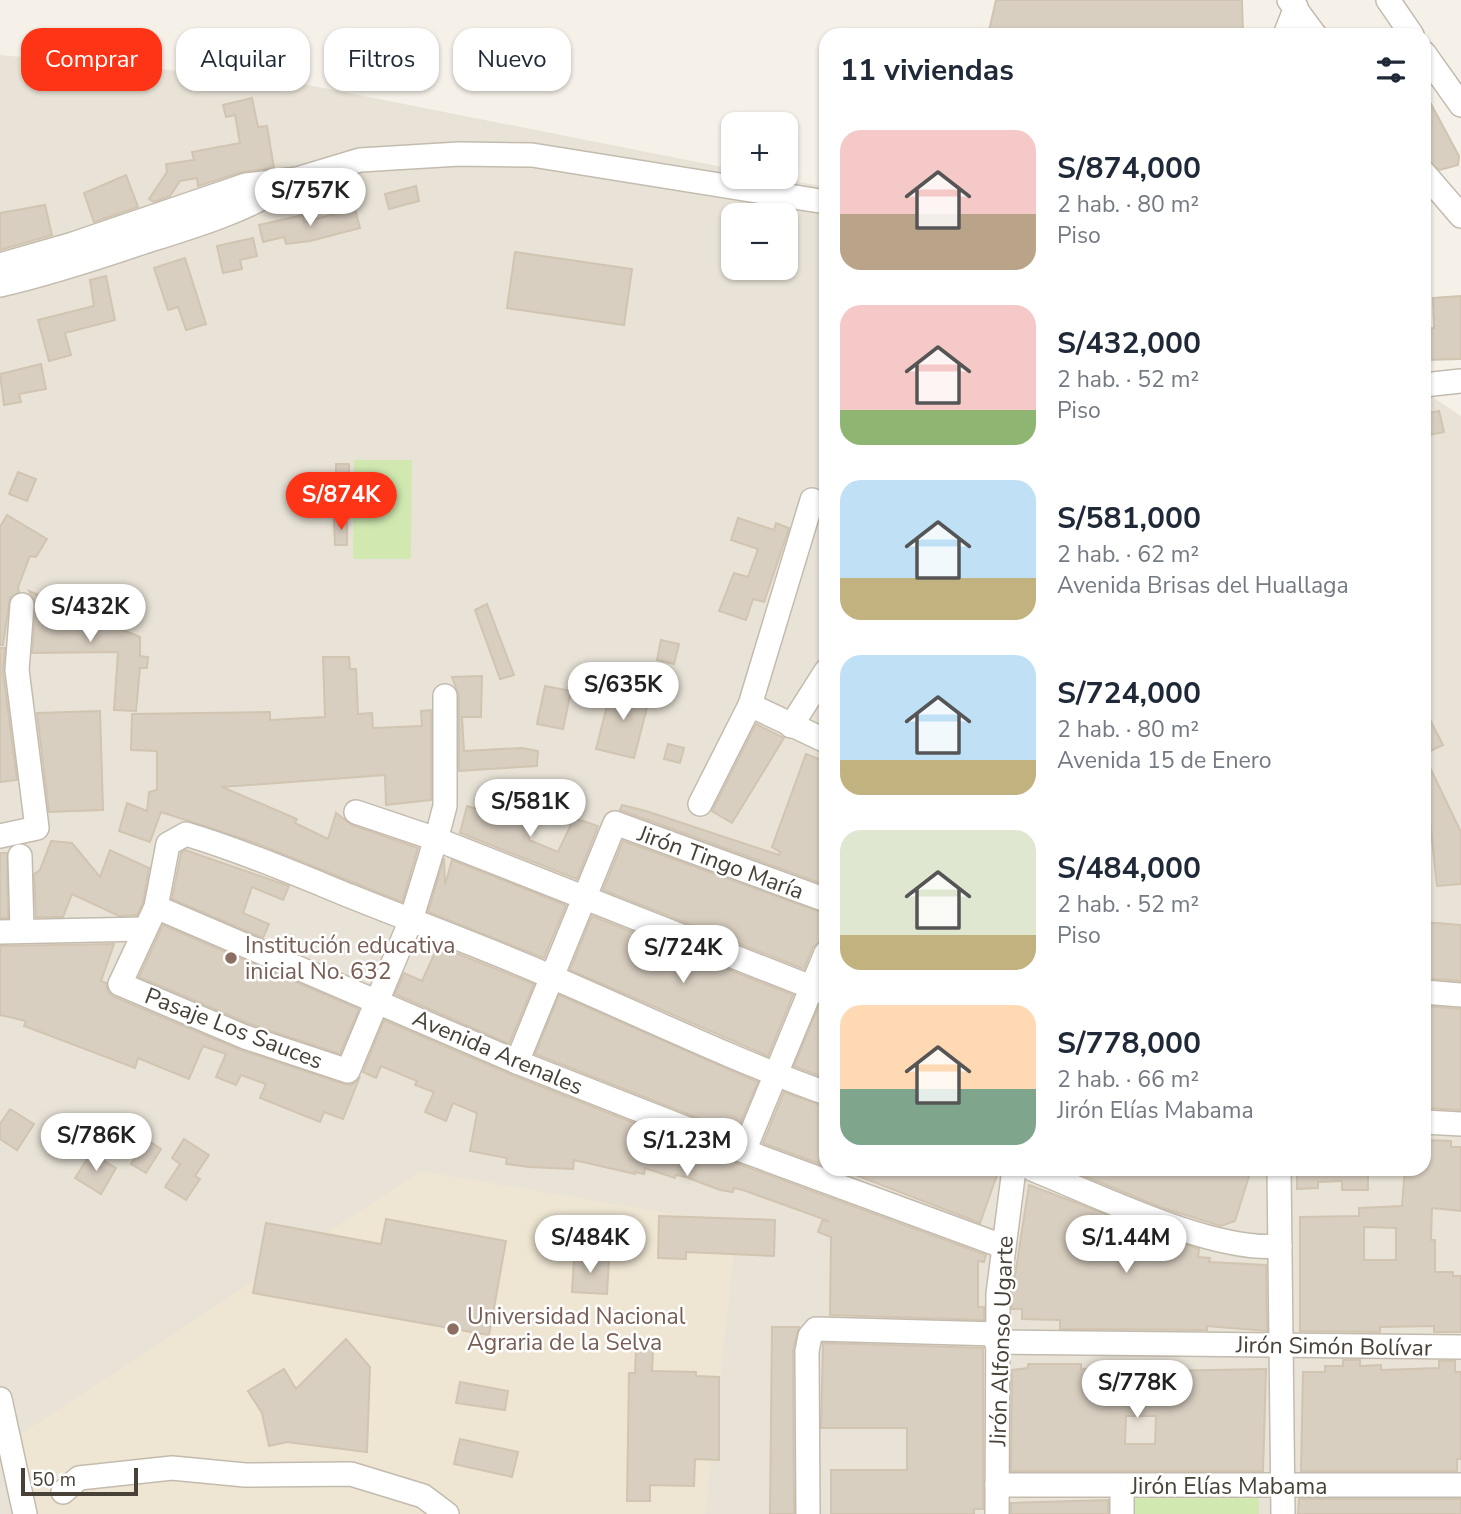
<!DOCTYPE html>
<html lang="es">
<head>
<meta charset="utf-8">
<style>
  :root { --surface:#fff; --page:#f2f2f3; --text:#1f2937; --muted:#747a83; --accent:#fe3416 }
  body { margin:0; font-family:"Nunito Sans",sans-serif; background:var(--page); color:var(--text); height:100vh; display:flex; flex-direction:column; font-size:26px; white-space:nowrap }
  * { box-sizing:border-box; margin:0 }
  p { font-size:23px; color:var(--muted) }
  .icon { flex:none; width:38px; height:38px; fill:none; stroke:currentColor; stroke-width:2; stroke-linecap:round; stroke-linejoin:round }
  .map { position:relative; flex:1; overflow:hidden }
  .side { position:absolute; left:819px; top:28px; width:612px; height:1148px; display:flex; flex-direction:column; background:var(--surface); border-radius:21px; box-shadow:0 2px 5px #0004 }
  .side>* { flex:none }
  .guide { position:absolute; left:21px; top:28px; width:665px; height:63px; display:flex; gap:14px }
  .tools { position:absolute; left:721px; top:112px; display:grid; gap:14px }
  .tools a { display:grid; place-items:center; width:77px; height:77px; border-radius:14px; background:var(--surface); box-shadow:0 2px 5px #0004; font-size:35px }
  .scale { position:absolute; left:21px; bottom:18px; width:117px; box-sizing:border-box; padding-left:7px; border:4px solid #484137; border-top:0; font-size:19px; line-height:24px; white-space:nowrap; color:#484137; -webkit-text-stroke:5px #fff; paint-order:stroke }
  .price { position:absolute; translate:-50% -60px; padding:0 16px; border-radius:24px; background:#fff; color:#222; font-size:23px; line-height:46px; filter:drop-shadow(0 2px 4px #0008) }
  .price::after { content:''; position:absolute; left:50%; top:42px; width:21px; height:16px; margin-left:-10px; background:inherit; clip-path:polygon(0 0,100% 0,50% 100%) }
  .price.active { background:var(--accent); color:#fff }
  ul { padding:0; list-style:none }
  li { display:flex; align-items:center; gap:21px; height:175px; padding:0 21px }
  li span { display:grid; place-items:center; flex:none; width:196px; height:140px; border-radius:21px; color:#555 }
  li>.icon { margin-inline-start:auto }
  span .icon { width:84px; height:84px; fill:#fffc; stroke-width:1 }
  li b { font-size:30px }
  h2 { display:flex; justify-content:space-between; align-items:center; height:84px; padding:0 21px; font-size:30px }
  .tag { padding:0 24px; border-radius:21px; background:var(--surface); box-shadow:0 2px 5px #0004; font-size:24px; line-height:63px }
  .tag.active { background:var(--accent); color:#fff }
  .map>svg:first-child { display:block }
  .residential { fill:#e9e3d7; fill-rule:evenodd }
  .education { fill:#eee5d2 }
  .green { fill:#d1e9b1 }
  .building { fill:#d9cfc1; stroke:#d1c4b1; stroke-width:2; fill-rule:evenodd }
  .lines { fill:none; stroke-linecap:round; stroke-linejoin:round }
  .minor-casing { stroke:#c3bbae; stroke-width:26 }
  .minor { stroke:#fff; stroke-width:23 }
  .education-dot { fill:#8d6e63; stroke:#fff; stroke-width:2.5 }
  .labels { text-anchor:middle; stroke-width:5; stroke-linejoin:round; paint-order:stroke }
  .street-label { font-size:23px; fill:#484137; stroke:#fff }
  .education-label { font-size:23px; fill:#785e54; stroke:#fff; text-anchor:start }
</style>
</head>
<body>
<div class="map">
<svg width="1461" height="1514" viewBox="0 0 1461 1514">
  <rect width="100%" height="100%" fill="#f5f1e9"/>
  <path class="residential" d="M 0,55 L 283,80 L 733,169 L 733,177 L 775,177 L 826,187 L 826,1169 L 1424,1169 L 1425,392 L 1461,416 L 1461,1514 L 0,1514 ZM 733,215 L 786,215 L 786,268 L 733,268 Z"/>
  <polygon class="education" points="421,1171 737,1225 705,1514 37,1514 21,1434"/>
  <g class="green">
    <polygon points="354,460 412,460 411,559 353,559"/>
    <polygon points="1121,1493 1259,1493 1259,1514 1122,1514"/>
  </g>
  <g class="building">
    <polygon points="996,0 1242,0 1243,35 988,35"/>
    <polygon points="402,30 403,46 388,46 387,31"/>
    <polygon points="390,63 393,79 363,85 360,69"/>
    <polygon points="1424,91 1459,156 1458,165 1440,170 1424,159"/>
    <polygon points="252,98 258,127 267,126 274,168 242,172 198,186 197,178 180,181 170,196 154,202 149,199 167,172 166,164 194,160 192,152 240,143 235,115 226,117 223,105"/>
    <polygon points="126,175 138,207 94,222 84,193"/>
    <polygon points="416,186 419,201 389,209 385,194"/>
    <polygon points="45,205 52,235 0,250 0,213"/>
    <polygon points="355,209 360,228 310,241 286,244 284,237 263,242 259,225 303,215 304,222"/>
    <polygon points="253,238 257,256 240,260 242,269 223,273 217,246"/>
    <polygon points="515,252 632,269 624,325 507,308"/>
    <polygon points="185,258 206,324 186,330 178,307 168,310 154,268"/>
    <polygon points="106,276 115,320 65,333 71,355 49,361 38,320 94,306 90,280"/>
    <polygon points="1461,296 1461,359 1424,360 1424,329 1434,328 1433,298"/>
    <polygon points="41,364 46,389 19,394 21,402 4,405 0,374"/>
    <polygon points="1439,411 1444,432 1424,436 1424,414"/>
    <rect x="336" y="464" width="13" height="31"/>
    <polygon points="18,472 36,479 27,501 9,494"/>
    <polygon points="7,515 47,539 36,557 30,556 18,587 19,592 10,598 3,645 0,645 0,527"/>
    <polygon points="738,518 774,530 776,523 789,528 764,602 753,599 746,620 719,611 734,573 748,577 758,549 731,540"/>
    <polygon points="334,520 347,520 347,545 335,545"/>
    <polygon points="29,591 140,637 140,656 148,657 147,668 140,668 136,711 114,710 118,652 32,653 36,606"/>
    <polygon points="487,604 514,675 500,679 475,610"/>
    <polygon points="661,640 679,644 674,664 657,660"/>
    <polygon points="0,648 5,648 3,672 17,780 0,782"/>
    <polygon points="323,657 349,657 350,669 356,669 358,714 372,713 373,728 422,726 421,711 431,710 431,800 386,805 385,775 222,787 297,819 295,823 328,839 336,813 352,825 418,848 402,902 253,842 161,812 150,842 119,831 127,803 147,811 149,792 157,790 157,751 131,750 132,714 270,712 270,720 325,717"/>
    <polygon points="482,676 481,717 462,717 464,751 522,748 538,751 537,766 459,771 459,696 452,677"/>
    <polygon points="545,686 571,691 563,729 537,724"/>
    <polygon points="612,686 650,696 634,758 596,749"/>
    <polygon points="1424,708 1443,745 1424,754"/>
    <polygon points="100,711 103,810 49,812 37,713"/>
    <polygon points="756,724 784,738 732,823 712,811"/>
    <polygon points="668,744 684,748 680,763 664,759"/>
    <polygon points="806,754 826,762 826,885 620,810 622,805 646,811 779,855 780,852 772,847"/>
    <polygon points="1424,755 1461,832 1461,884 1437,886 1429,812 1424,812"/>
    <polygon points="467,806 498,815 500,810 534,814 529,840 558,852 574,818 598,826 577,879 460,833"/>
    <polygon points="51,841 72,843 100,877 110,850 149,868 143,903 137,915 119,916 72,894 63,917 36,917 34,874 40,870"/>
    <polygon points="623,841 826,914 826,939 813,947 804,969 603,890"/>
    <polygon points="185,850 289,886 283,900 252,887 243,913 269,924 263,938 172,899 181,853"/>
    <polygon points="0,853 7,853 8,918 0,918"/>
    <polygon points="444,858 445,885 452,860 566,905 544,958 428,912"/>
    <polygon points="592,916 793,995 768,1056 570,970"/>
    <polygon points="1424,922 1461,925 1461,981 1424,978"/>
    <polygon points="163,925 359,1009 340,1054 250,1024 139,977"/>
    <polygon points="114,944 101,981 106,983 108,992 114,997 241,1050 344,1084 351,1085 359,1079 343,1119 324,1112 320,1122 260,1098 266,1084 241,1075 236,1085 216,1077 226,1054 203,1046 189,1079 138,1058 135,1068 24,1026 26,1021 0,1015 0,946"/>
    <polygon points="438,946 534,984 509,1044 395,994 404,973 422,981"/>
    <polygon points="559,995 758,1082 736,1133 535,1054"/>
    <polygon points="819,1005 826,1007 826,1078 794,1066"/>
    <polygon points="1424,1006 1461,1009 1461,1110 1424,1108"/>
    <polygon points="384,1020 512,1075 739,1164 986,1255 984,1262 978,1261 978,1307 984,1307 984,1320 830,1315 831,1237 818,1232 822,1221 829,1221 743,1190 734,1188 733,1192 720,1190 686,1177 676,1175 675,1178 645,1168 644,1174 635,1172 635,1174 574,1160 573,1169 529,1167 506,1164 507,1158 470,1151 477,1113 453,1103 446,1121 425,1112 434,1092 415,1085 417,1081 381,1066 376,1078 363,1072"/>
    <polygon points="784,1092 826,1107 826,1166 763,1143"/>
    <polygon points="10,1109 34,1124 17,1150 0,1139 0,1124"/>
    <polygon points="146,1139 161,1149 146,1173 131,1164"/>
    <polygon points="184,1139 209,1155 195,1176 200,1179 186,1200 165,1187 180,1164 172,1158"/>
    <path d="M 1424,1140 L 1451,1141 L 1451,1147 L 1461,1147 L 1461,1211 L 1432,1208 L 1431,1240 L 1435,1240 L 1435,1272 L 1453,1272 L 1453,1276 L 1461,1276 L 1461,1332 L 1434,1332 L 1434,1326 L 1380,1327 L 1380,1332 L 1300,1331 L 1300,1217 L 1359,1216 L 1359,1208 L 1402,1206 L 1405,1169 L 1424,1169 ZM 1364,1227 L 1396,1228 L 1396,1260 L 1364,1260 Z"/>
    <polygon points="91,1153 116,1168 101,1194 75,1178"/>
    <polygon points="840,1169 991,1169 998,1172 980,1223"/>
    <polygon points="1068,1169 1203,1169 1223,1175 1225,1169 1236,1169 1250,1173 1235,1221 1221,1226 1160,1207"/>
    <polygon points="1297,1169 1368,1169 1368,1190 1342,1190 1342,1181 1318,1182 1318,1188 1297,1189"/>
    <polygon points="1029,1185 1199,1249 1198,1257 1210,1258 1209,1262 1266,1265 1267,1331 1207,1326 1207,1330 1060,1329 1060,1320 1022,1319 1022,1309 1012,1309 1012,1295"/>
    <polygon points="659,1216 775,1220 774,1256 686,1252 686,1259 658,1258"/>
    <polygon points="386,1219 506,1241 489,1335 253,1293 266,1223 381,1244"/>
    <polygon points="574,1257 609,1259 607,1294 572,1292"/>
    <polygon points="772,1327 799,1327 793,1351 794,1514 770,1514"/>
    <polygon points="346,1339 370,1367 367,1452 287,1442 269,1446 262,1413 248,1391 284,1369 296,1389"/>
    <polygon points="823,1343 983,1348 983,1509 974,1509 974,1514 831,1514 831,1470 907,1470 907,1428 821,1428"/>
    <polygon points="636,1348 653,1348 652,1371 696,1372 696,1376 719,1377 719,1460 695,1459 694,1486 650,1485 650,1501 627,1501 629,1373 635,1373"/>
    <polygon points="1343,1360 1360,1360 1360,1366 1381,1365 1381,1370 1439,1368 1439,1361 1455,1361 1455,1372 1461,1372 1461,1459 1457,1459 1457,1471 1301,1471 1303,1372 1325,1372 1325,1366 1343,1366"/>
    <path d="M 1028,1364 L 1081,1364 L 1081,1369 L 1156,1371 L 1266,1369 L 1263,1471 L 1011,1471 L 1012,1370 L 1028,1368 ZM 1126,1416 L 1156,1416 L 1155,1444 L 1125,1444 Z"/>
    <polygon points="460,1382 508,1391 505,1410 456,1403"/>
    <polygon points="460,1439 518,1452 512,1477 454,1464"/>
    <polygon points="1299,1499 1461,1499 1461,1514 1298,1514"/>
    <polygon points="1108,1500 1108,1514 1011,1514 1011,1503"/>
  </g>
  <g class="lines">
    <defs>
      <g id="minor">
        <polyline points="1289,0 1315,35"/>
        <polyline points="1388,0 1412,35"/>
        <polyline points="1285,35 1296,7"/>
        <polyline points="1424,53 1461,105"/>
        <polyline points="1424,173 1461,216"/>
        <polyline points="0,265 73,244 246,185 297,179 360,160 459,154 532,155 826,202"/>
        <path d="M 0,285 C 49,274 97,258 144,242 C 195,226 242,212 288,184"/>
        <polyline points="1424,385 1461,381"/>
        <path d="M 445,696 L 445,806 L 440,825 L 411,920 L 348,1071 L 245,1037 L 120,984 L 156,907 L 168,844 L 186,834 C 242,851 296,874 350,896 C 417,923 486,948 552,977 C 643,1016 733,1060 826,1093"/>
        <polyline points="750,705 826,741"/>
        <polyline points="791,726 826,671"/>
        <polyline points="700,804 750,705 812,500"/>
        <polyline points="356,812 436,839 826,993"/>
        <polyline points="0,836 37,828 17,670 22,605"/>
        <polyline points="20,856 22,931"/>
        <polyline points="156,907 517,1062 744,1151 1002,1246"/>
        <polyline points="0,932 145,929"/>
        <polyline points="1424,992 1461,995"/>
        <polyline points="517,1062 615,823 826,900"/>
        <polyline points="1424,1122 1461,1124"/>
        <polyline points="744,1151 826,953"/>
        <path d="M 1032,1169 C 1097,1195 1213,1253 1280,1246"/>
        <polyline points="1279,1169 1283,1514"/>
        <polyline points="996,1342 1461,1347"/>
        <polyline points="0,1399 25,1514"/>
        <polyline points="997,1485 1461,1485"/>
        <polyline points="63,1492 79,1478 172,1468 245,1475 351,1474 423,1496 447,1514"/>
        <polyline points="808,1514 807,1351 810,1336 816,1329 997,1334"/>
        <polyline points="997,1514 998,1294 1014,1169"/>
        <polyline points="1122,1514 1122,1486"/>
      </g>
    </defs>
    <use href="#minor" class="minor-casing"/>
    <use href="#minor" class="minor"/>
  </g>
  <g class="education-dot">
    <circle cx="231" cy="958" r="7"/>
    <circle cx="453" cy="1329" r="7"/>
  </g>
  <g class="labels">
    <g class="street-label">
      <text transform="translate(721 862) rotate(20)" y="8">Jirón Tingo María</text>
      <text transform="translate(234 1028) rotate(21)" y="8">Pasaje Los Sauces</text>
      <text transform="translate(498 1052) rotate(23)" y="8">Avenida Arenales</text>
      <text transform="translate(1001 1341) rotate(-88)" y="8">Jirón Alfonso Ugarte</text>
      <text transform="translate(1334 1346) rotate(1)" y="8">Jirón Simón Bolívar</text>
      <text x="1229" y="1494">Jirón Elías Mabama</text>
    </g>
    <g class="education-label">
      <text x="245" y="953">Institución educativa<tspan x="245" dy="26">inicial No. 632</tspan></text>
      <text x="467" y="1324">Universidad Nacional<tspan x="467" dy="26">Agraria de la Selva</tspan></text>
    </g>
  </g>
</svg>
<div class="tools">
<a>+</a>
<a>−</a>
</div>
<div class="scale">50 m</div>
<b class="price" style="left:310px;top:228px">S/757K</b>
<b class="price active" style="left:341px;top:532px">S/874K</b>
<b class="price" style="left:90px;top:644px">S/432K</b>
<b class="price" style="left:623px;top:722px">S/635K</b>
<b class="price" style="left:530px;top:839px">S/581K</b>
<b class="price" style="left:683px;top:985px">S/724K</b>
<b class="price" style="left:96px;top:1173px">S/786K</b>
<b class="price" style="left:687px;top:1178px">S/1.23M</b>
<b class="price" style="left:590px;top:1275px">S/484K</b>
<b class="price" style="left:1126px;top:1275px">S/1.44M</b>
<b class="price" style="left:1137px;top:1420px">S/778K</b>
<div class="guide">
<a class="tag active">Comprar</a>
<a class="tag">Alquilar</a>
<a class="tag">Filtros</a>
<a class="tag">Nuevo</a>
</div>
<section class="side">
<h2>11 viviendas<svg class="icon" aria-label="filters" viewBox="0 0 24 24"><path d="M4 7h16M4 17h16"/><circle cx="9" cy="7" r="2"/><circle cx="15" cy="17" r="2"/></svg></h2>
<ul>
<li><span style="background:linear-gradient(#f6c9c9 60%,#b9a48a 0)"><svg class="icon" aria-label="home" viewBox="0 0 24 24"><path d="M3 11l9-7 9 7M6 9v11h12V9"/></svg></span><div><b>S/874,000</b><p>2 hab. · 80 m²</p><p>Piso</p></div></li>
<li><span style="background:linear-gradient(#f6c9c9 75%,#8fb573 0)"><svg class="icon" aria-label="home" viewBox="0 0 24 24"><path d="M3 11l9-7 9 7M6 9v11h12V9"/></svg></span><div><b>S/432,000</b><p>2 hab. · 52 m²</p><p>Piso</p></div></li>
<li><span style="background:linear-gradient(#bfe0f5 70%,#c2b280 0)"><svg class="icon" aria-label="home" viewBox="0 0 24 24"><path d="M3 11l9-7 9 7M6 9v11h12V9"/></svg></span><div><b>S/581,000</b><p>2 hab. · 62 m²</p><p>Avenida Brisas del Huallaga</p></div></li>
<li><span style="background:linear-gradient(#bfe0f5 75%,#c2b280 0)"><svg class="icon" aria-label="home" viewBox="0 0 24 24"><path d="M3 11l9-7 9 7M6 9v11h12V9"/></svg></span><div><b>S/724,000</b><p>2 hab. · 80 m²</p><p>Avenida 15 de Enero</p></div></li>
<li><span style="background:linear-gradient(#dfe7d0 75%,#c2b280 0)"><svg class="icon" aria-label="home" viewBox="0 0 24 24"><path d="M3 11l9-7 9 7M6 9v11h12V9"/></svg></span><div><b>S/484,000</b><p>2 hab. · 52 m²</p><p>Piso</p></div></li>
<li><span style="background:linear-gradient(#ffd9b3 60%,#7fa58c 0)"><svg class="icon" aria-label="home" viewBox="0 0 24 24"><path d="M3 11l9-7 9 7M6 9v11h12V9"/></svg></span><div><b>S/778,000</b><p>2 hab. · 66 m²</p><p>Jirón Elías Mabama</p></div></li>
</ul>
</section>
</div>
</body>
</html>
